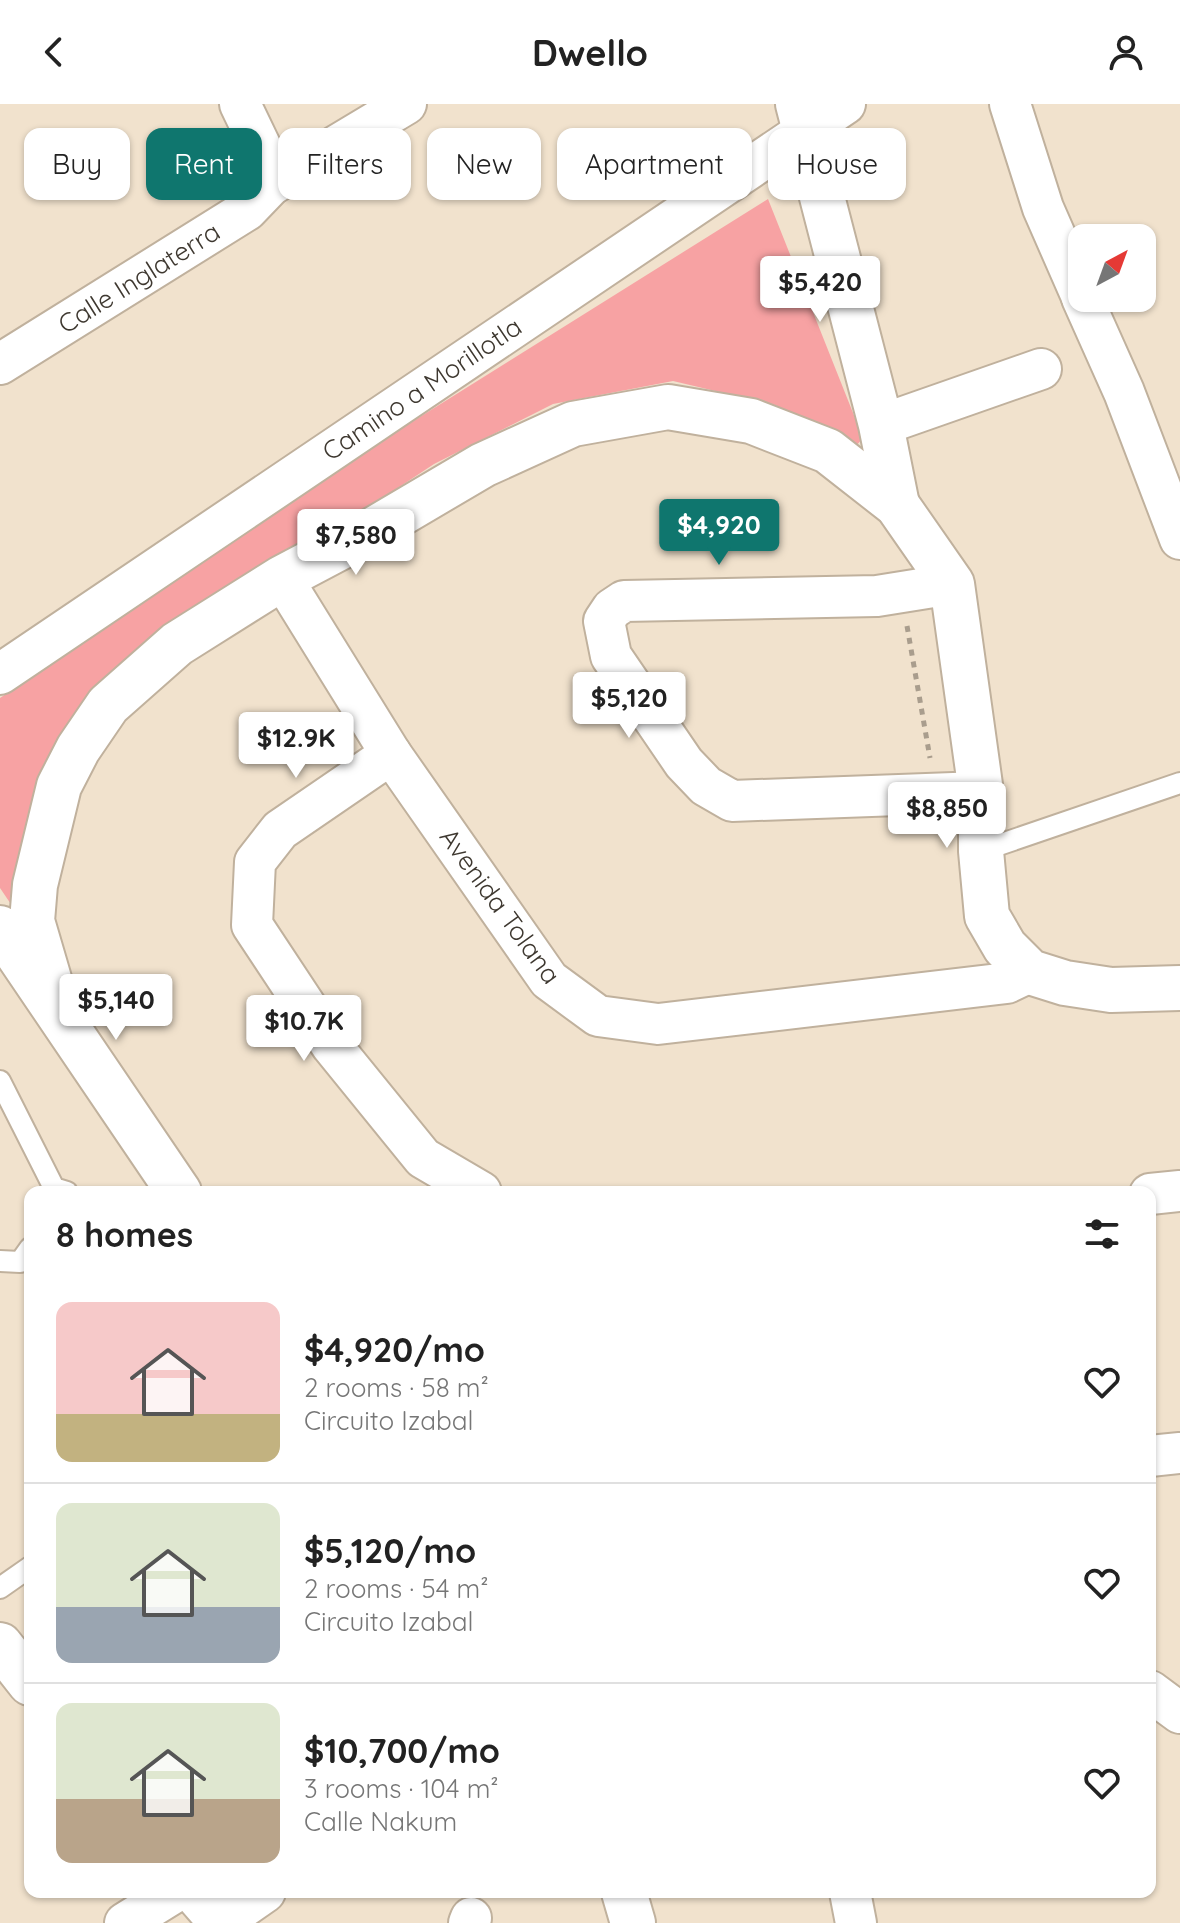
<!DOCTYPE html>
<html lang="en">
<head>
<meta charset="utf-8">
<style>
  :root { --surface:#fff; --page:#f6f6f6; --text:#222; --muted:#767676; --line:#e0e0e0; --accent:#0f766e }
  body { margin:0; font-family:Quicksand,sans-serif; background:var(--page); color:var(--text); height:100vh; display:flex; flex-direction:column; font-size:30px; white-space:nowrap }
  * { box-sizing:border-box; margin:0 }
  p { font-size:26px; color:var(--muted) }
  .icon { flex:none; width:44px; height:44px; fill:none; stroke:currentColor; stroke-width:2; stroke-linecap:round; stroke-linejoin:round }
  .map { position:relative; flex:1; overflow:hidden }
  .drawer { position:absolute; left:24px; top:1082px; width:1132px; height:712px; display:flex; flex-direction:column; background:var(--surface); border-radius:16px; box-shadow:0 2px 6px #0004 }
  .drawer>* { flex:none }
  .top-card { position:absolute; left:24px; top:24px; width:1132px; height:72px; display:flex; gap:16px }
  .needle { width:52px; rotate:41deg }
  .tools { position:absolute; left:1068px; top:120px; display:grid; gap:16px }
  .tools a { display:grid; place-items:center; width:88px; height:88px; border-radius:16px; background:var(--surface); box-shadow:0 2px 6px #0004; font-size:40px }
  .price { position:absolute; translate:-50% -68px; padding:0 18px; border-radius:8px; background:#fff; color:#222; font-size:26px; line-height:52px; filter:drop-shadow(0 2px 4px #0008) }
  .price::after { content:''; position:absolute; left:50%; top:48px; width:24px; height:18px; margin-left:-12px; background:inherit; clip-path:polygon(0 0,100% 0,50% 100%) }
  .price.selected { background:var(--accent); color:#fff }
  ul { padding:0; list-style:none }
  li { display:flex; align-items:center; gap:24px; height:200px; padding:0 32px }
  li+li { border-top:2px solid var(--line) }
  li span { display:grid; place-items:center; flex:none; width:224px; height:160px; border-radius:16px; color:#555 }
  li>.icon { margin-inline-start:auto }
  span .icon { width:96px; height:96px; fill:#fffc; stroke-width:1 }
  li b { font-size:34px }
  h2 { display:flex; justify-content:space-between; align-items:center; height:96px; padding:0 32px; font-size:34px }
  .tag { padding:0 28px; border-radius:16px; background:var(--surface); box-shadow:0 2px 6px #0004; font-size:28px; line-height:72px }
  .tag.selected { background:var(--accent); color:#fff }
  header { display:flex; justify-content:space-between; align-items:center; height:104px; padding:0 32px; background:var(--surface); font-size:36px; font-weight:700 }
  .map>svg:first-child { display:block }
  .green { fill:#f7a2a3 }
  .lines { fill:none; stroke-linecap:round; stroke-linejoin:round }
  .service-casing { stroke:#c0b19d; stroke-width:24 }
  .minor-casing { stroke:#c0b19d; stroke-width:44 }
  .tertiary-casing { stroke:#c0b19d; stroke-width:48 }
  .secondary-casing { stroke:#c0b19d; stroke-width:48 }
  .path { stroke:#a99d8d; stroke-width:5; stroke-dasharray:6 6; stroke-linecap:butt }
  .service { stroke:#fff; stroke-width:20 }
  .minor { stroke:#fff; stroke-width:40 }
  .tertiary { stroke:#fff; stroke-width:44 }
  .secondary { stroke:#fff; stroke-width:44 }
  .labels { text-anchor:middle; stroke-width:6; stroke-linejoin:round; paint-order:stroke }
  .street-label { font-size:26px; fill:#3e3830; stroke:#fff }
</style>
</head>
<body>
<header><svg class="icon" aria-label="back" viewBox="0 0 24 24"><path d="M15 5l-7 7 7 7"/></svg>Dwello<svg class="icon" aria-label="person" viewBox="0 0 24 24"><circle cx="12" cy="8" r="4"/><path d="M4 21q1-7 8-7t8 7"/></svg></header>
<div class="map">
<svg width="1180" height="1819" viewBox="0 0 1180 1819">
  <rect width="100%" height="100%" fill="#f1e2cd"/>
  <polygon class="green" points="768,95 863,334 856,342 775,301 673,277 553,300 434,360 321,435 92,600 21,815 0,784 0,594 407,321"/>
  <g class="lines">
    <defs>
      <g id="service">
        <polyline points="981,747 1180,679"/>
        <polyline points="0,977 54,1084 67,1088"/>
        <polyline points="0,1157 20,1158 30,1144"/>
        <polyline points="0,1484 30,1463"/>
      </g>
      <g id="minor">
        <polyline points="240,0 265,52 271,81"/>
        <polyline points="1010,0 1043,104 1082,193"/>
        <polyline points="1082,194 1124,288 1180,435"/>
        <polyline points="0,260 247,106 271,81 406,0"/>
        <polyline points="881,321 1041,265"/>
        <polyline points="282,474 391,650 549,876 598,912 658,920 1007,879 1030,868"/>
        <polyline points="952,480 877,492 624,497 612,505 604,517 611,552 684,659 706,682 732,697 981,688"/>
        <polyline points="0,570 845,0"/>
        <polyline points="391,650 280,726 255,758 252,821 332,942 423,1054 481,1088"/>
        <polyline points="1150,1090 1180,1087"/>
        <polyline points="1150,1352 1180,1349"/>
        <polyline points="1150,1587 1180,1609"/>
        <polyline points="850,1788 856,1819"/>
        <polyline points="222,1818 265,1788"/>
        <polyline points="125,1819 175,1788"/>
        <polyline points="469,1819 471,1814"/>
      </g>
      <g id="tertiary">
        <polyline points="798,0 881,321 897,401"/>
        <polyline points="56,899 32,817 35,781 59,682 78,645 108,601 177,540 282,474 371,427 483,361 573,320 668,303 751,317 828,347 897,401 952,480 981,688 981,747 987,812 1005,843 1030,868 1065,879 1111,886 1180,884"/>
      </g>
      <g id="secondary">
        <polyline points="0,824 179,1088"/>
        <polyline points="0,1541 30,1579"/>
        <polyline points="195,1788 222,1819"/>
        <polyline points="624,1788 633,1819"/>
      </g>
    </defs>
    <use href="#service" class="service-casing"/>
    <use href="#minor" class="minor-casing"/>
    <use href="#tertiary" class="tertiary-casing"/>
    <use href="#secondary" class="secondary-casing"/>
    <polyline class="path" points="907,522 930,654"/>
    <use href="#service" class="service"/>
    <use href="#minor" class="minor"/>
    <use href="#tertiary" class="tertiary"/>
    <use href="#secondary" class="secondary"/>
  </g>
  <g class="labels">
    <g class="street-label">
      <text transform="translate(139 174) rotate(-32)" y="9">Calle Inglaterra</text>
      <text transform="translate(422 285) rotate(-34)" y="9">Camino a Morillotla</text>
      <text transform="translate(500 802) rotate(54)" y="9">Avenida Tolana</text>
    </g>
  </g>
</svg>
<div class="tools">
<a><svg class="needle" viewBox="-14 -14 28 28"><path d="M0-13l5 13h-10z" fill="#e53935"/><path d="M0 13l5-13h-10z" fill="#767676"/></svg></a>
</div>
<b class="price" style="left:820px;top:220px">$5,420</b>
<b class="price selected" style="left:719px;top:463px">$4,920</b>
<b class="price" style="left:356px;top:473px">$7,580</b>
<b class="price" style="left:629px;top:636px">$5,120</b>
<b class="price" style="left:296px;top:676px">$12.9K</b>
<b class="price" style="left:947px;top:746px">$8,850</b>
<b class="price" style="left:116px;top:938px">$5,140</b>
<b class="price" style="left:304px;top:959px">$10.7K</b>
<div class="top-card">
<a class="tag">Buy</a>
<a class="tag selected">Rent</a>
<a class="tag">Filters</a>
<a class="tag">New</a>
<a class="tag">Apartment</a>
<a class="tag">House</a>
</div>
<section class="drawer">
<h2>8 homes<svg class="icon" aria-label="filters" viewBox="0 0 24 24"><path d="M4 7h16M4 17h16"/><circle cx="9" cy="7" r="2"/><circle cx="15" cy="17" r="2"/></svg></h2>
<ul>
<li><span style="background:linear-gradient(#f6c9c9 70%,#c2b280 0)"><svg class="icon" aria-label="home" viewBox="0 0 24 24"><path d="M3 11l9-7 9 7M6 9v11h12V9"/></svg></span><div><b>$4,920/mo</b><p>2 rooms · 58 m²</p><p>Circuito Izabal</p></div><svg class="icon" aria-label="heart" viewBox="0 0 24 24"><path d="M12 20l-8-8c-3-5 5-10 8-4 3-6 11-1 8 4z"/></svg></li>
<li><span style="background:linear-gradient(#dfe7d0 65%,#9aa5b1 0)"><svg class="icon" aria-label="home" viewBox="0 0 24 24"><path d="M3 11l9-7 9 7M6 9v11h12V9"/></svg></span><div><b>$5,120/mo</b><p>2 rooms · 54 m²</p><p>Circuito Izabal</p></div><svg class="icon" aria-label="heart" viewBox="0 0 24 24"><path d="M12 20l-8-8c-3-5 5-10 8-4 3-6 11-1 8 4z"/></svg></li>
<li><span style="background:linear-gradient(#dfe7d0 60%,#b9a48a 0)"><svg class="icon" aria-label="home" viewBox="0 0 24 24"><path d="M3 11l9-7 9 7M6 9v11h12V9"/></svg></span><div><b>$10,700/mo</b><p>3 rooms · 104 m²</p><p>Calle Nakum</p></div><svg class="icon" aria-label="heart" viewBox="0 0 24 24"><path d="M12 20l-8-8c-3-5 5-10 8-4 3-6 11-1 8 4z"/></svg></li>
</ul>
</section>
</div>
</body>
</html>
